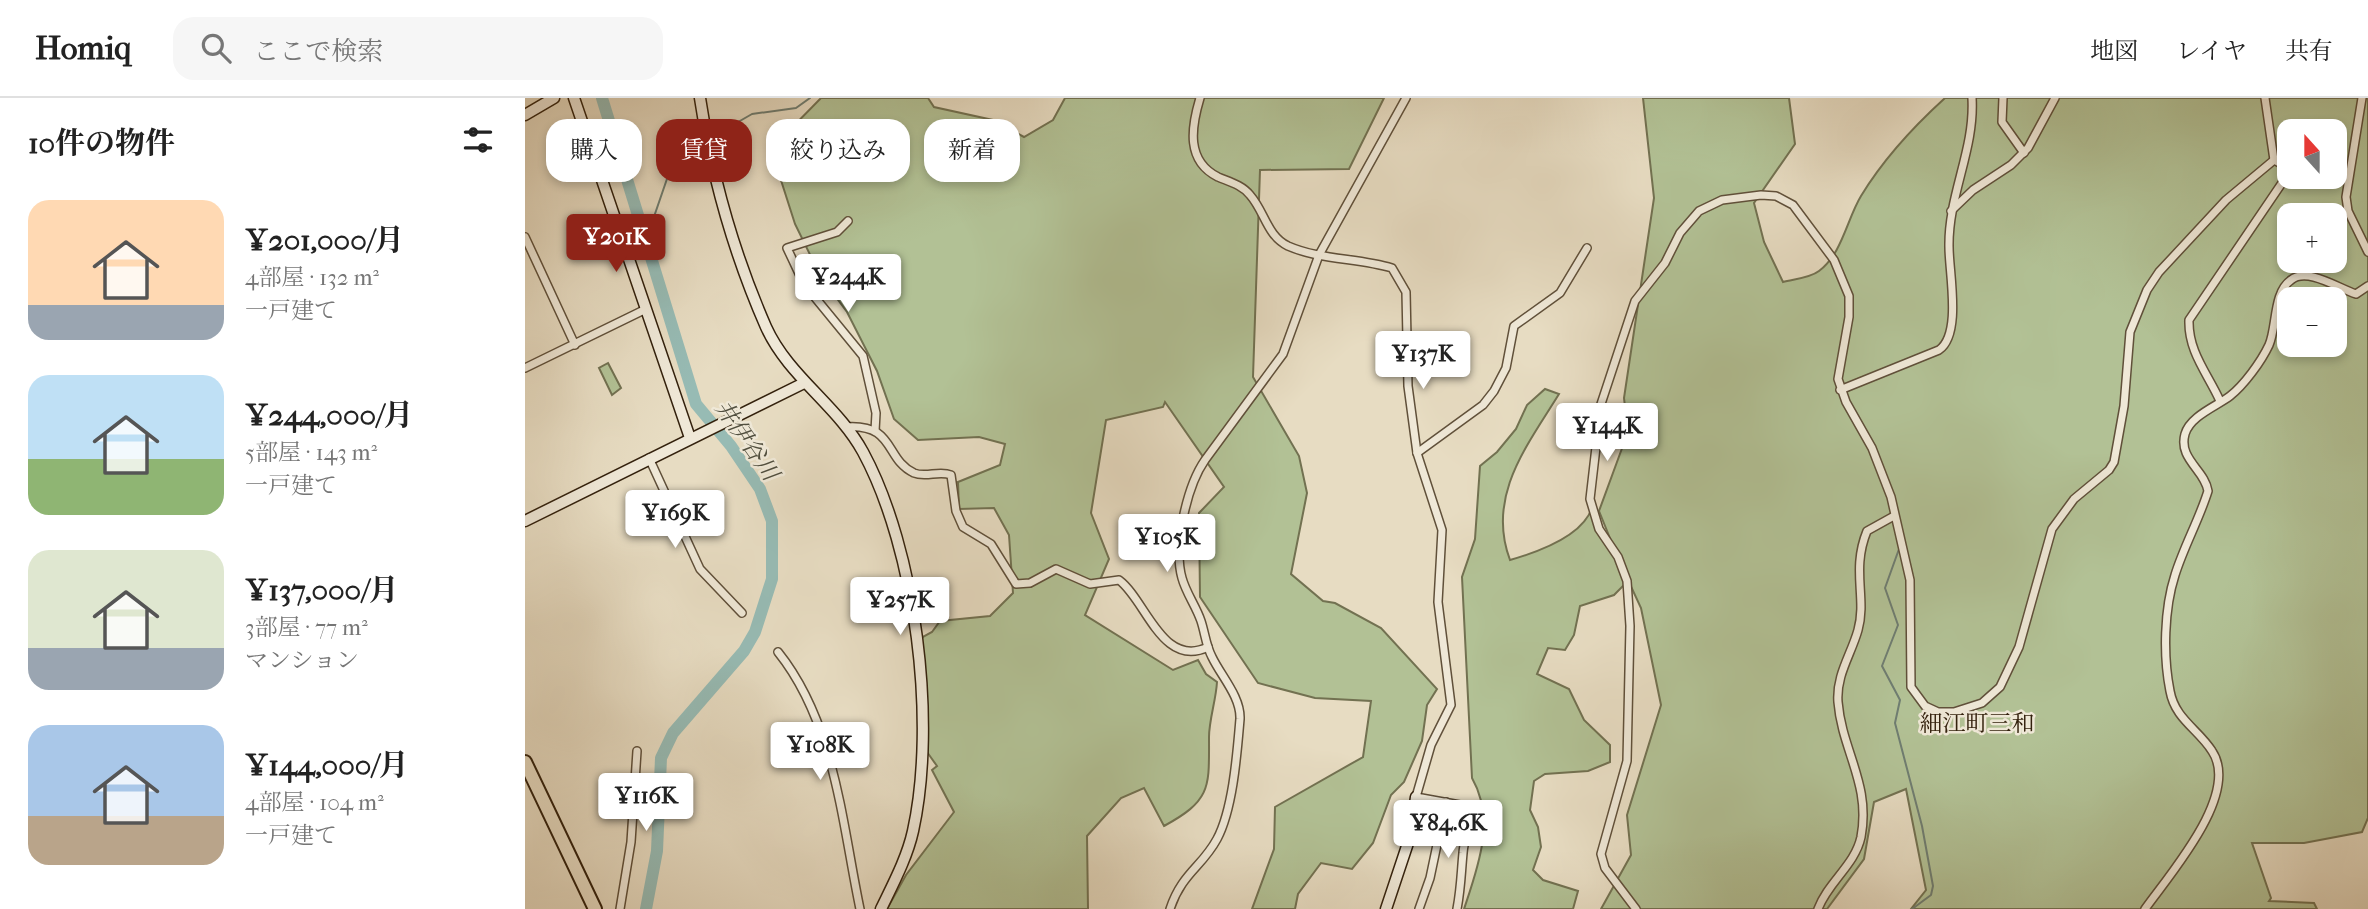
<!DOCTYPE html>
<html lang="ja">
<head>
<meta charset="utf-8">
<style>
  :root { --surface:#fff; --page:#f6f6f6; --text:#222; --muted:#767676; --line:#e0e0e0; --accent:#8f2418 }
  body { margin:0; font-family:"IM FELL French Canon","Noto Serif JP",serif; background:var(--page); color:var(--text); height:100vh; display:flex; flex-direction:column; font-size:26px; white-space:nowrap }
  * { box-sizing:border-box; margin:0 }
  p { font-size:23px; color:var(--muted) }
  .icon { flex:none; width:38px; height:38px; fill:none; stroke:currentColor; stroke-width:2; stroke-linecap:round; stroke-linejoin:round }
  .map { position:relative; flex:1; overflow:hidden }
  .details { display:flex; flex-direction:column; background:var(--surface); width:525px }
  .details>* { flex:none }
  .hud { position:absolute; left:21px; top:21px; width:665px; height:63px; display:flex; gap:14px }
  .needle { width:46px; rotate:339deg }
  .fabs { position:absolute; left:1752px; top:21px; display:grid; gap:14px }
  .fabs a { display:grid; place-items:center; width:70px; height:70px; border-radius:14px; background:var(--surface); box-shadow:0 4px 10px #0003; font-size:35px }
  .price { position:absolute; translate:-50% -60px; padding:0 16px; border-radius:7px; background:#fff; color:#222; font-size:23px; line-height:46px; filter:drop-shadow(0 2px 4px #0008) }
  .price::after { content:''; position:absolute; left:50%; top:42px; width:21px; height:16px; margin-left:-10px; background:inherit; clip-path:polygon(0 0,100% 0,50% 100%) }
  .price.selected { background:var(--accent); color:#fff }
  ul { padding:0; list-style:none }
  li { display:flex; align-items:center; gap:21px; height:175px; padding:0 28px }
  li span { display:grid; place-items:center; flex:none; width:196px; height:140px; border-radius:21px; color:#555 }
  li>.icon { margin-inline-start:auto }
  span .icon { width:84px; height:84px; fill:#fffc; stroke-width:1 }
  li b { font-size:30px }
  h2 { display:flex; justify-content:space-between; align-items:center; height:84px; padding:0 28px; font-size:30px }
  .chip { padding:0 24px; border-radius:21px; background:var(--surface); box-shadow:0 4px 10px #0003; font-size:24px; line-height:63px }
  .chip.selected { background:var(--accent); color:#fff }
  header { display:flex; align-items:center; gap:42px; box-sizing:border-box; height:98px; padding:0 35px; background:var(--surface); border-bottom:2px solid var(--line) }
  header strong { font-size:33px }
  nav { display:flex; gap:38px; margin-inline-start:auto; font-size:24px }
  .search { width:490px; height:63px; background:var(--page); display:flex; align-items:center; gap:18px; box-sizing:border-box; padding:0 24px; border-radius:21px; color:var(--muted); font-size:26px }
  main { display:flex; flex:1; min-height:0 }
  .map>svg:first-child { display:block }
  .green { fill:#b2c195; stroke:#727151; stroke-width:2; fill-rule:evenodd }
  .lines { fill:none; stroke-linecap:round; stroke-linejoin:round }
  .stream { stroke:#6f7d71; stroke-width:2 }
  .river { stroke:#97bbb4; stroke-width:12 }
  .street-casing { stroke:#60503a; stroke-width:10 }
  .secondary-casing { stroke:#33210d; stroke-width:13 }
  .highway-casing { stroke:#33210d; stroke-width:16 }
  .street { stroke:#efe8d7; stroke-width:7 }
  .secondary { stroke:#efe8d7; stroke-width:10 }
  .highway { stroke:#e7dcc2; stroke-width:12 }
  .labels { text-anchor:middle; stroke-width:5; stroke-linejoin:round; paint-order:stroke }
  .water-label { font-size:23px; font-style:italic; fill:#514f3f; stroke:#efe8d7 }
  .neighbourhood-label { font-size:23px; fill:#33210d; stroke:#efe8d7 }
</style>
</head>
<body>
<header>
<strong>Homiq</strong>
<div class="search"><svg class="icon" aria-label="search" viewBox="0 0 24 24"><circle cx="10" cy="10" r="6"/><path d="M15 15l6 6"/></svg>ここで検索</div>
<nav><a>地図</a><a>レイヤ</a><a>共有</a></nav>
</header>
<main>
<section class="details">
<h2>10件の物件<svg class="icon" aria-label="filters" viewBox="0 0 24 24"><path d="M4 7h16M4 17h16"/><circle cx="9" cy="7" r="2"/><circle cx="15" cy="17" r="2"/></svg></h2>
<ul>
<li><span style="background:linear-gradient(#ffd9b3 75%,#9aa5b1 0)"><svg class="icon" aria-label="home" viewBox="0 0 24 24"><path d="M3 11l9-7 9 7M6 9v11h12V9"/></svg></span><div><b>¥201,000/月</b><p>4部屋 · 132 m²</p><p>一戸建て</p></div></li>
<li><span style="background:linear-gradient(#bfe0f5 60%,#8fb573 0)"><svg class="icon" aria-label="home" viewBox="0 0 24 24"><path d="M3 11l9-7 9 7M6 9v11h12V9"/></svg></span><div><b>¥244,000/月</b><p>5部屋 · 143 m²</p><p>一戸建て</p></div></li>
<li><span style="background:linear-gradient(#dfe7d0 70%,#9aa5b1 0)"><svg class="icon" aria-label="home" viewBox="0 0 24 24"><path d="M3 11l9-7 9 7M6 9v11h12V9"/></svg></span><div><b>¥137,000/月</b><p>3部屋 · 77 m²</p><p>マンション</p></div></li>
<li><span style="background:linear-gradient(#a9c7e8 65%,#b9a48a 0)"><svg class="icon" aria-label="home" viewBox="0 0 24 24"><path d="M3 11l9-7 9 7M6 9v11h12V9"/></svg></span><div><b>¥144,000/月</b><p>4部屋 · 104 m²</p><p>一戸建て</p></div></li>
</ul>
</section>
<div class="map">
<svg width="1843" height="811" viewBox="0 0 1843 811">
  <rect width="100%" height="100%" fill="#e7dcc2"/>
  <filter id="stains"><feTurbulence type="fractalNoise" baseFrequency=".00286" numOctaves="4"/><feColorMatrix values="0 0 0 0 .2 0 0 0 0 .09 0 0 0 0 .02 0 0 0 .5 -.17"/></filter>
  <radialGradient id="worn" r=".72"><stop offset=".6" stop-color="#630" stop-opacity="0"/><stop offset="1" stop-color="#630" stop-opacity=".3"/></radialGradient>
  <g class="green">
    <path d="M 296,0 L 403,0 L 409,9 L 468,22 L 499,39 L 528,22 L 540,0 L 859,0 L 824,71 L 735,72 L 728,279 L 774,358 L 782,395 L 766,476 L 798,503 L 810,505 L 856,530 L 912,591 L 902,607 L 897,643 L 879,684 L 866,697 L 848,745 L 827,771 L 796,765 L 773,796 L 770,811 L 727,811 L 749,751 L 750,709 L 838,659 L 846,603 L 790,600 L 733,585 L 675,499 L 674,415 L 699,389 L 640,304 L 638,309 L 581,322 L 566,415 L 584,461 L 560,517 L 648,572 L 673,562 L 681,576 L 692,584 C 691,602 684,622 684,639 C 684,689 687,702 639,728 L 619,690 L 596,700 L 562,738 L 563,811 L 362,811 L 381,777 L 429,714 L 407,672 L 412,668 L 402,654 L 394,541 L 407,534 L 415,523 L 465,518 L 488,495 L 484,437 L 469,410 L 434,411 L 433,384 L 475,367 L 480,346 L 454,339 L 393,342 L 369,321 L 352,273 L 322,214 L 296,179 L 270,126 L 246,51 Z"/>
    <path d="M 1118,0 L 1264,0 L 1270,46 L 1229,105 L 1239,144 L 1258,184 C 1269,181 1285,180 1294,173 C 1317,156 1322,121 1336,98 C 1359,60 1387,30 1420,0 L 1843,0 L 1843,720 L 1837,734 L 1779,745 L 1727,745 L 1746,800 L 1744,803 L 1789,805 L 1792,811 L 1386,811 L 1401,792 L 1381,691 L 1349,704 L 1339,761 L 1302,811 L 1076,811 L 1106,757 L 1102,717 L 1136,607 L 1116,510 L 1097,469 L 1099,487 L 1089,497 L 1055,508 L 1049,537 L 1040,552 L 1023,550 L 1012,576 L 1044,591 L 1059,622 L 1085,647 L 1085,664 L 1063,673 L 1020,676 L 1009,683 L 1005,712 L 1013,729 L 1016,749 L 1008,772 L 1018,782 L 1053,793 L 1048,811 L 939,811 C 953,769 971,722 947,680 L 937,479 L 950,441 L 955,368 L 972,354 L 991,331 L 1002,307 L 1020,291 L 1034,296 C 1002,348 961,398 985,462 C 1013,454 1057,439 1067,410 L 1093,460 L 1074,413 L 1103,334 L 1099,300 L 1129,100 ZM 1764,33 L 1810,33 L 1810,79 L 1764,79 ZM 1764,117 L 1810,117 L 1810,163 L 1764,163 ZM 1764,201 L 1810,201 L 1810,247 L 1764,247 Z"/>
    <polygon points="83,265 96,290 87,297 74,270"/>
  </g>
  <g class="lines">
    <g class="stream">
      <polyline points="187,39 227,16 271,10 285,0"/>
      <polyline points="121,142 144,75 180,45"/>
      <polyline points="1374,451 1360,490 1373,527 1357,568 1375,602 1370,625 1397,728 1408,788 1406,797 1387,811"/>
    </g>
    <polyline class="river" points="77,0 171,306 206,348 235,391 247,423 247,481 230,534 219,553 148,635 136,660 132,753 121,811"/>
    <defs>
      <g id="street">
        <path d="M 675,0 C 666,30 661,63 693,79 C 705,84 717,87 725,97 C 740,114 742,138 763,148 C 795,162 833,160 867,170 L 881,194 L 883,288 L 892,355 L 917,432 L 913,504 L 926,607 L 906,647 L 891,699 L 935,707 L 942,711 C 947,728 939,739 938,755 C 936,776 936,790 932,811"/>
        <polyline points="1478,0 1477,24 1499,55"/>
        <polyline points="1740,0 1749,62"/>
        <polyline points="1837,0 1821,99 1823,113 1843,154"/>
        <polyline points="1426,113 1448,92 1486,67 1503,50 1530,0"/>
        <polyline points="323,123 312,134 262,150 279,186 338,258 351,315 350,333"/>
        <polyline points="0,139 50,247"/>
        <polyline points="0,270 119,212"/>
        <path d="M 1315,292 L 1414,252 C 1437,236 1424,175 1424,149 C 1423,97 1450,52 1447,0"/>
        <path d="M 1695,303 C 1683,276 1663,254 1664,222 L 1759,82 L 1758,67 L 1749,62"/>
        <path d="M 320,329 C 371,325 359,361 389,375 C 401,380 414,372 426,377 L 431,413 L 438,429 L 466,446 L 491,486 L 505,485 L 531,471 L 565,486 L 594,482 C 621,502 637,571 683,549"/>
        <polyline points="892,355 958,307 969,293 981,270 989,228 1035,195 1062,150"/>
        <polyline points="124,360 175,471 217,515"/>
        <path d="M 253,554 C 310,625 317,725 335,811"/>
        <polyline points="95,811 106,744 112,653"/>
        <path d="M 645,811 C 657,775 677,769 692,741 C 708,711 712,656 715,621 C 716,599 696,578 687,559 C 681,548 680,535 676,523 C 671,508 661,495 657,480 C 648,448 662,388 680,362 L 758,256 L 794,157 L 881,0"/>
        <polyline points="894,811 905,780 921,704"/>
        <polyline points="1111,811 1080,770 1076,756 1102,663 1105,528 1102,483 1093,459 1074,431 1065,401 1076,306 1110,203 1140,165 1155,135 1174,113 1197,102 1236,97 1251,98 1268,107 1309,162 1324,198 1324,219 1313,281 1321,304 1347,350 1366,399 1385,482 1386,589 1400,608 1413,614 1429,614 1457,605 1475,589 1494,549 1527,431 1549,401 1584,372 1589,364 1599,308 1605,234 1622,192 1634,174 1701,102 1749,62"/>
        <path d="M 1293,811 C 1303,784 1330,767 1336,739 C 1346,686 1317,653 1313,604 C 1311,577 1326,557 1333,532 C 1342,500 1326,472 1342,433 L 1369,418"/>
        <path d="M 1620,811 C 1644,777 1716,696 1687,653 C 1673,631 1650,621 1645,593 C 1638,558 1639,511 1650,477 C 1659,448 1674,422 1683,393 C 1680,372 1653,361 1660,336 C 1665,318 1692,308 1705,298 C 1719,287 1736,264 1744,247 C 1752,229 1748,194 1766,182 C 1782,169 1813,190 1831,196 L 1843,188"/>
      </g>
      <g id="secondary">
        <polyline points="49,0 165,340"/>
        <path d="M 175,0 C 187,78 209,156 241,229 C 263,278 313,308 338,354 C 391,452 412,624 388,733 C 382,760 368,786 356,811"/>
        <polyline points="0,17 29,0"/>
        <polyline points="0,423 279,285"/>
        <polyline points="861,811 886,736 891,699"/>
      </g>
      <polyline id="highway" points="0,664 70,811"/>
    </defs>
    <use href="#street" class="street-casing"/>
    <use href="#secondary" class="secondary-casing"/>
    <use href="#highway" class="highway-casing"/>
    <use href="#street" class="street"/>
    <use href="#secondary" class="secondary"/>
    <use href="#highway" class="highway"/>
  </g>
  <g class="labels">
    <g class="water-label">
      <text transform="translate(222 342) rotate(55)" y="8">井伊谷川</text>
    </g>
    <g class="neighbourhood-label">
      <text x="1452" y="633">細江町三和</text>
    </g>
  </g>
  <rect width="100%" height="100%" filter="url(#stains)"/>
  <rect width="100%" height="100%" fill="url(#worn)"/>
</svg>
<div class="fabs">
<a><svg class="needle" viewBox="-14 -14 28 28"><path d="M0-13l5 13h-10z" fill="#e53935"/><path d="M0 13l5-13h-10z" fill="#767676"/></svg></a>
<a>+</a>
<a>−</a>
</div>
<b class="price selected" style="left:91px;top:176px">¥201K</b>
<b class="price" style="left:323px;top:216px">¥244K</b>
<b class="price" style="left:898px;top:293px">¥137K</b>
<b class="price" style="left:1082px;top:365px">¥144K</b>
<b class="price" style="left:150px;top:452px">¥169K</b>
<b class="price" style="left:642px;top:476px">¥105K</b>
<b class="price" style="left:375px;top:539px">¥257K</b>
<b class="price" style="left:295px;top:684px">¥108K</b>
<b class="price" style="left:121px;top:735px">¥116K</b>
<b class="price" style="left:923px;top:762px">¥84.6K</b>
<div class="hud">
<a class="chip">購入</a>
<a class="chip selected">賃貸</a>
<a class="chip">絞り込み</a>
<a class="chip">新着</a>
</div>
</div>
</main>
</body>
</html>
